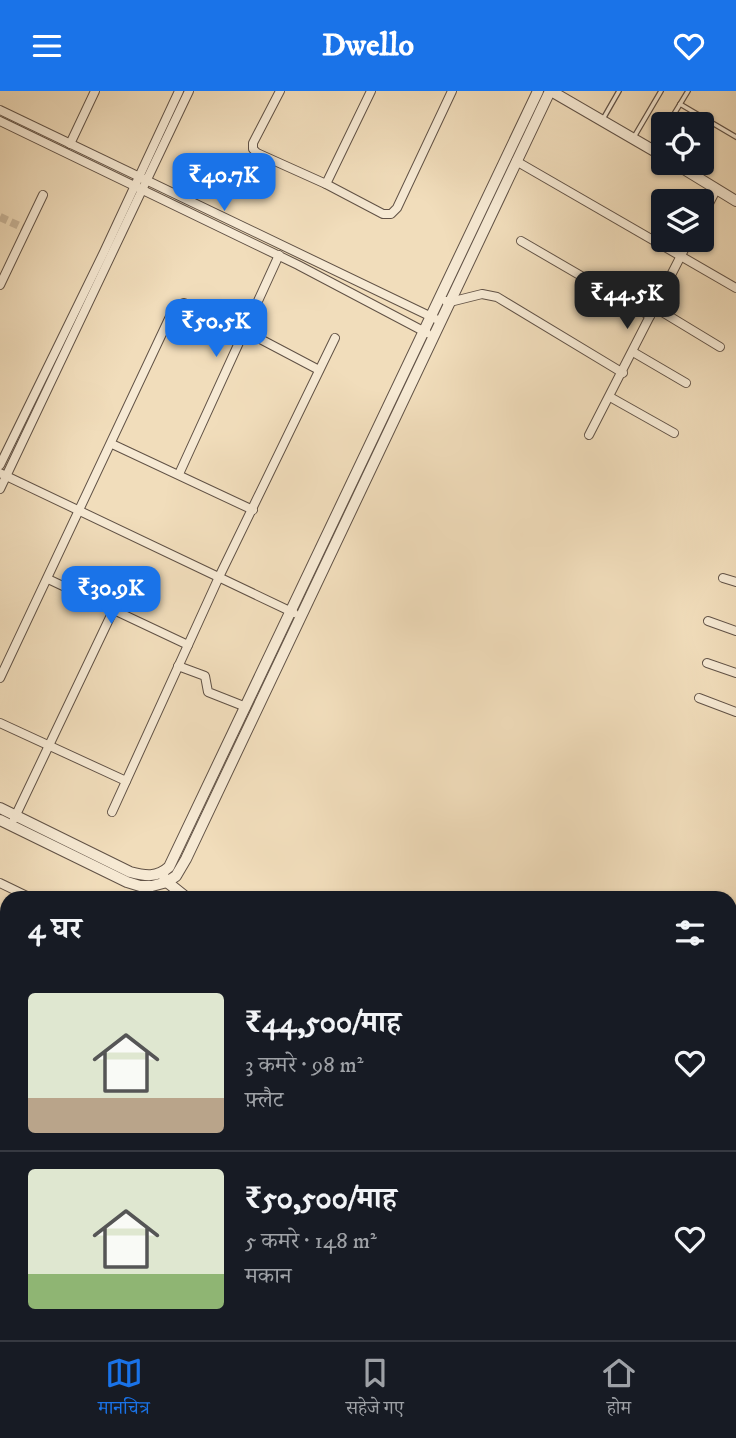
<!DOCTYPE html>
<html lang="hi">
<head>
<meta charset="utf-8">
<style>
  :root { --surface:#171b24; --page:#242831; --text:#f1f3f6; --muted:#9ea1a6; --line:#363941; --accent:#1a73e8 }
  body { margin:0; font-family:"IM FELL DW Pica","Noto Serif Devanagari",serif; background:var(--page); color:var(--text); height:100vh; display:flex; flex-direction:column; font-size:26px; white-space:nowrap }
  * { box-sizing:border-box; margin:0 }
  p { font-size:23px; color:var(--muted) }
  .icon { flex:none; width:38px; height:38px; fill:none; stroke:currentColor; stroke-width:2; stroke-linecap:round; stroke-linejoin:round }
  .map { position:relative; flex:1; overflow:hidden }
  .side { position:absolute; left:0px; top:800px; width:737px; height:450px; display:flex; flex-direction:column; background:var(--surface); border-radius:21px 21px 0 0; box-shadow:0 2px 5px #0004 }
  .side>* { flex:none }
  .tools { position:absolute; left:651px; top:21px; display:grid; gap:14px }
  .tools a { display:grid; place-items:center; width:63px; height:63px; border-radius:7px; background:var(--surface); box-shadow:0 2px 5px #0004; font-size:35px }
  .price { position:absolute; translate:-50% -60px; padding:0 16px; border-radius:14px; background:var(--accent); color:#fff; font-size:23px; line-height:46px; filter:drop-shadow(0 2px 4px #0008) }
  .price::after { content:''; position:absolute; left:50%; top:42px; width:21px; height:16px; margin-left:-10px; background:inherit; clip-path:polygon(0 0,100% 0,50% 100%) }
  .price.on { background:#222; color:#fff }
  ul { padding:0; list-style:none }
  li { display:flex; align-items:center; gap:21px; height:175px; padding:0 28px }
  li+li { border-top:2px solid var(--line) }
  li span { display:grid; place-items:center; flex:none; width:196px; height:140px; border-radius:7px; color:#555 }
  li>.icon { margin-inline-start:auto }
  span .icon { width:84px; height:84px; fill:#fffc; stroke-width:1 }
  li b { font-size:30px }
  h2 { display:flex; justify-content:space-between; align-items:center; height:84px; padding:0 28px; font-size:30px }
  header { display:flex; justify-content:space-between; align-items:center; height:91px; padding:0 28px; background:var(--accent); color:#fff; font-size:32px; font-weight:800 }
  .tab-bar { display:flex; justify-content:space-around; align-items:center; height:98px; border-top:2px solid var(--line); background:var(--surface); font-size:19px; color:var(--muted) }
  .tab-bar a { display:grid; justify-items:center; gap:4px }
  .tab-bar .on { color:var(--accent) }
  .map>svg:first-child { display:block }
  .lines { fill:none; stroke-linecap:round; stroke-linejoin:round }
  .minor-tunnel { stroke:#cbb89c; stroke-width:8; stroke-dasharray:8 4; stroke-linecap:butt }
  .service-casing { stroke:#615246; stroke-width:6 }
  .minor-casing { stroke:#615246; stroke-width:10 }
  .tertiary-casing { stroke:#615246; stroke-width:12 }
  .service { stroke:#f6e9d3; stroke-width:3.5 }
  .minor { stroke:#f6e9d3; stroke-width:8 }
  .tertiary { stroke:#f6e9d3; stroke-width:10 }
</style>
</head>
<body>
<header><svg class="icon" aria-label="menu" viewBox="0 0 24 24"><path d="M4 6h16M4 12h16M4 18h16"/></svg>Dwello<svg class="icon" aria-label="heart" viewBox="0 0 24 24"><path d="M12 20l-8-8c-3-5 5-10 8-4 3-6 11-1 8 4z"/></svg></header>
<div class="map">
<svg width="736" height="1249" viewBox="0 0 736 1249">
  <rect width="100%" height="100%" fill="#f1ddbb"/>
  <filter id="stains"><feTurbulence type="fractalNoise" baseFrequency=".00286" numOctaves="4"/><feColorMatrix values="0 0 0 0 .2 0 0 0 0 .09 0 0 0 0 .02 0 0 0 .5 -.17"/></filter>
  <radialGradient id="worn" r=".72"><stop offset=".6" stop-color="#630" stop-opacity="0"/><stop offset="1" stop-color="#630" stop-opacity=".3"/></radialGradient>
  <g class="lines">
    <polyline class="minor-tunnel" points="0,126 26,138"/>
    <defs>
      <g id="service">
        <polyline points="680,13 736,46"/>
        <polyline points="603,28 619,0"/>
        <polyline points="668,33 688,0"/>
        <polyline points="634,46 661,0"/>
        <polyline points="655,57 663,42"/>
      </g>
      <g id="minor">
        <polyline points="280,0 253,52 253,58 257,62 326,93 383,123 391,123 397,117 452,0"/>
        <polyline points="0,19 440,230"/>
        <polyline points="0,30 298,174 427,242"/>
        <polyline points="70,53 95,0"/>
        <polyline points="516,70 736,197"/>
        <polyline points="326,93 371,0"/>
        <polyline points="702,126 716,99"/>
        <polyline points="521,150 650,225"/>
        <polyline points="0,194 43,104"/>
        <polyline points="446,210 450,211 482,203 497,206 623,282"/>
        <polyline points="654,216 720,256"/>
        <polyline points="633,261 686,292"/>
        <polyline points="610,306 674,342"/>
        <polyline points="589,344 689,149"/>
        <polyline points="112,353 253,419"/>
        <polyline points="0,374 104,161 179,0"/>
        <polyline points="0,382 294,522"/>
        <polyline points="179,383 279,164"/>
        <polyline points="0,398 189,0"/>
        <polyline points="723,487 736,491"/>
        <polyline points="48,488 188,554"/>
        <polyline points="708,530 736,540"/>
        <polyline points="707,572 736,582"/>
        <polyline points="178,575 205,585 208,601 246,616"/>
        <polyline points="0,587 175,215 184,212 245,240 319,279"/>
        <polyline points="699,607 736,621"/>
        <polyline points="0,632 126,690"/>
        <polyline points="112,721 219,486 335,247"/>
        <polyline points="14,728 113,520"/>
        <polyline points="0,792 31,807"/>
        <polyline points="0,874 7,877"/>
        <polyline points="0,937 7,940"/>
        <polyline points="0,993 7,982"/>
        <polyline points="730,1077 736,1068"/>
        <polyline points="0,1118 7,1106"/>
        <polyline points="0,1168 7,1173"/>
        <polyline points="730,1190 736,1191"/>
        <polyline points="217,1242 227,1249"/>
        <polyline points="490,1242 499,1249"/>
        <polyline points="619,1242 629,1249"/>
        <polyline points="540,1244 547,1249"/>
        <polyline points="166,1249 166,1242"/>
        <polyline points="257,1249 262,1242"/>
        <polyline points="329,1249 333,1242"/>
        <polyline points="402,1249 407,1242"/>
        <polyline points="685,1249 689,1242"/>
      </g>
      <g id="tertiary">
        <polyline points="551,0 663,65"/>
        <polyline points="674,72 736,110"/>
        <path d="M 0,717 L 130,781 C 145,785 157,787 169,776 L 538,0"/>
        <polyline points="0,729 127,791 140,795 152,795 167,791 176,785 186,768 550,0"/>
        <polyline points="164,786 167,791 187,807"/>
        <polyline points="97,1249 97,1242"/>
      </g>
    </defs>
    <use href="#service" class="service-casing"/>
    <use href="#minor" class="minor-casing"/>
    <use href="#tertiary" class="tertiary-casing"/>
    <use href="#service" class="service"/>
    <use href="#minor" class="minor"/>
    <use href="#tertiary" class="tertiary"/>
  </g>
  <rect width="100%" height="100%" filter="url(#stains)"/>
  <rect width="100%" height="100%" fill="url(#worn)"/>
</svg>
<div class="tools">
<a><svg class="icon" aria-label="locate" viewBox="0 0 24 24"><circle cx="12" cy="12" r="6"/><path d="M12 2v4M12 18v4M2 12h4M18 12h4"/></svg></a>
<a><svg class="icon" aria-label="layers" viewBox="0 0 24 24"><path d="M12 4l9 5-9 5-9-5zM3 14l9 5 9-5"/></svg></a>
</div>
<b class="price" style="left:224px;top:122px">₹40.7K</b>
<b class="price on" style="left:627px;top:240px">₹44.5K</b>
<b class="price" style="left:216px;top:268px">₹50.5K</b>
<b class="price" style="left:111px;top:535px">₹30.9K</b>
<section class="side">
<h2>4 घर<svg class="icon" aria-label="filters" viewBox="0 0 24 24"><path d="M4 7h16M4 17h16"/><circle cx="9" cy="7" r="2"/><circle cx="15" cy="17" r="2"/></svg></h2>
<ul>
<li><span style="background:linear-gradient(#dfe7d0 75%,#b9a48a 0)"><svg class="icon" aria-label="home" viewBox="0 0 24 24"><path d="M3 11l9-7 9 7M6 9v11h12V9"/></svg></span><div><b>₹44,500/माह</b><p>3 कमरे · 98 m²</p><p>फ़्लैट</p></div><svg class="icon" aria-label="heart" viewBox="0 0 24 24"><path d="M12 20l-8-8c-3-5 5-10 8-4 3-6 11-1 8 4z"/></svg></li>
<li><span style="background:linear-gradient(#dfe7d0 75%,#8fb573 0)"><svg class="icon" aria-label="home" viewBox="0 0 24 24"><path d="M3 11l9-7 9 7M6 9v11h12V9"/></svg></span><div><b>₹50,500/माह</b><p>5 कमरे · 148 m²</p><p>मकान</p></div><svg class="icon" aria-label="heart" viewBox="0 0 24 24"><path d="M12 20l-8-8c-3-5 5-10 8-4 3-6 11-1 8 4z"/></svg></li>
</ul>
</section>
</div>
<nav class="tab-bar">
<a class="on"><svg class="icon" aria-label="map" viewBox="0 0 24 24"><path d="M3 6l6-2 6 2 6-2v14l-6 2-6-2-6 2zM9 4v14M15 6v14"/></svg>मानचित्र</a>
<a><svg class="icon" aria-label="saved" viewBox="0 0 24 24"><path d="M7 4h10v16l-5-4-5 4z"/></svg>सहेजे गए</a>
<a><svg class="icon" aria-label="home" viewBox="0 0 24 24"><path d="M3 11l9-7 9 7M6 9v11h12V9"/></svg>होम</a>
</nav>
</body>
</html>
